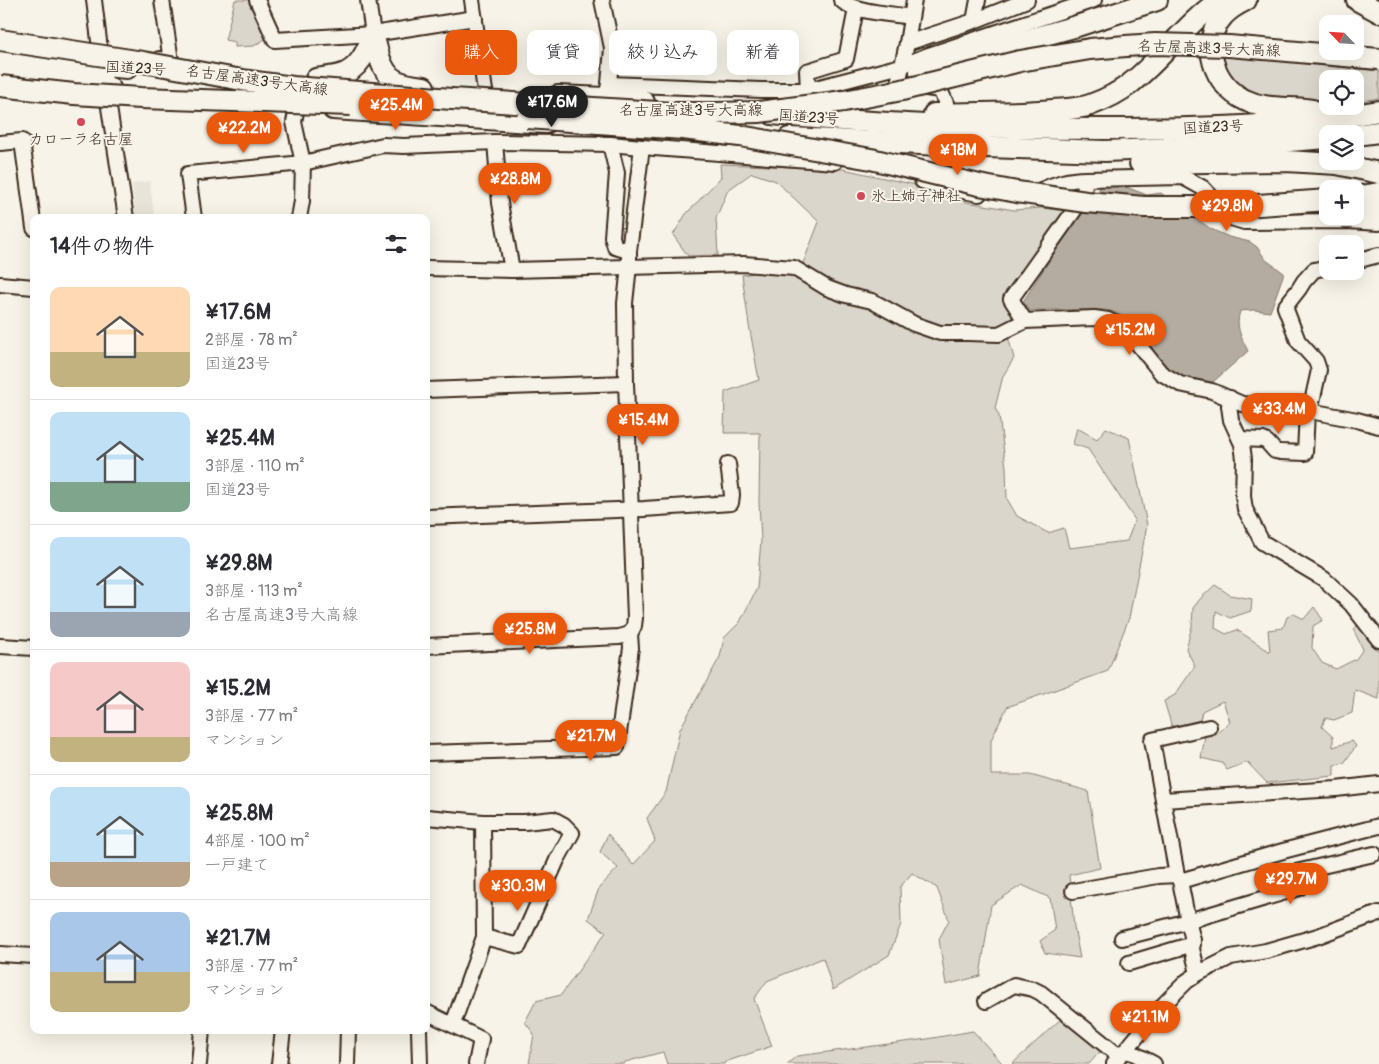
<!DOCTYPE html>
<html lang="ja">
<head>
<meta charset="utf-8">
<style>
  :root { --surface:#fff; --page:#f7f7f7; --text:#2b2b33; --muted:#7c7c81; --line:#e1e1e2; --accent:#ea580c }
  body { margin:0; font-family:Pangolin,"Klee One",sans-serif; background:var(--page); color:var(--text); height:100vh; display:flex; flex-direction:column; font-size:19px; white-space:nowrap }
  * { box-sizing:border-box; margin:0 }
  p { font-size:16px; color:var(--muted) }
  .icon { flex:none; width:28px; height:28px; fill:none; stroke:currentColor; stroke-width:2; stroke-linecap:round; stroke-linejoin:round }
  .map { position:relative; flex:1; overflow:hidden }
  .details { position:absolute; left:30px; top:214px; width:400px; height:820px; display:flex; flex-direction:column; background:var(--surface); border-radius:10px; box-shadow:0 5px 20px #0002 }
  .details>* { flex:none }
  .top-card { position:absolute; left:445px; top:30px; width:475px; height:45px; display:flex; gap:10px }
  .needle { width:32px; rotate:295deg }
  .fabs { position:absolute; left:1319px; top:15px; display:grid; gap:10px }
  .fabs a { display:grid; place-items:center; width:45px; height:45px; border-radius:10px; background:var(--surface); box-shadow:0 5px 20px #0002; font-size:25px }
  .price { position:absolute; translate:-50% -42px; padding:0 11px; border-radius:18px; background:var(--accent); color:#fff; font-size:16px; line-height:32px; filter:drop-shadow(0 1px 2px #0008) }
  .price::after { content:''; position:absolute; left:50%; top:30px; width:15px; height:11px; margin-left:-8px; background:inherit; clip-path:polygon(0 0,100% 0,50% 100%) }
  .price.active { background:#222; color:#fff }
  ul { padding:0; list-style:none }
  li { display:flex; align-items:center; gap:15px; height:125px; padding:0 20px }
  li+li { border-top:1px solid var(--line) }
  li span { display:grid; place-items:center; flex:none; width:140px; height:100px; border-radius:10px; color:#555 }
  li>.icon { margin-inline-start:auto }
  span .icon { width:60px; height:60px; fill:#fffc; stroke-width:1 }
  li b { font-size:21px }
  h2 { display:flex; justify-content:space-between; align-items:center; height:60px; padding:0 20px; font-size:21px }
  .chip { padding:0 18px; border-radius:10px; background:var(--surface); box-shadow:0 5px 20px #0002; font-size:18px; line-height:45px }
  .chip.active { background:var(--accent); color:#fff }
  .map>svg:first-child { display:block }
  .built { fill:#e9e4d9 }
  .green { fill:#dbd6cb; stroke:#8b8074 }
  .water { fill:#b4aca0; stroke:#84786c }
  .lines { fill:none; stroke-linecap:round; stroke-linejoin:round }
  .minor-casing { stroke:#3b2a1e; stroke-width:18 }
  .highway-casing { stroke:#3b2a1e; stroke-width:24 }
  .minor { stroke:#f7f3e8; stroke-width:14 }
  .highway { stroke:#f7f3e8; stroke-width:20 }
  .highway-bridge-casing { stroke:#3b2a1e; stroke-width:24; stroke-linecap:butt }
  .highway-bridge { stroke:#f7f3e8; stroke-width:20 }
  .poi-dot { fill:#d1495b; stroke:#f7f3e8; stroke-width:2 }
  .labels { text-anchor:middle; stroke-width:4; stroke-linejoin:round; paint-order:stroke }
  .street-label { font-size:15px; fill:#3b2a1e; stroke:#f7f3e8 }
  .poi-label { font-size:15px; fill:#3b2a1e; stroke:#f7f3e8 }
</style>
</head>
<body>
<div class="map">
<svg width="1379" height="1064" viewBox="0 0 1379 1064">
  <rect width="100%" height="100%" fill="#f7f3e8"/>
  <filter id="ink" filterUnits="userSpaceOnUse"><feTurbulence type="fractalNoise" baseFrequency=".02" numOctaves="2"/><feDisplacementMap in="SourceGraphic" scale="10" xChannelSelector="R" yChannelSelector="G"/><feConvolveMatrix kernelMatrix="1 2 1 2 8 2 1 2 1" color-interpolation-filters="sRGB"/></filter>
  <g filter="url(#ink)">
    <polygon class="built" points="150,181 154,217 135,217 132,184"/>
    <g class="green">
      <polygon points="235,0 253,0 270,36 254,46 235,47 235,42 225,40"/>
      <polygon points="1222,56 1379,71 1379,98 1355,102 1355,79 1328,79 1327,105 1262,100 1239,88 1224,71"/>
      <polygon points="720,164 843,169 916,185 966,202 1014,210 1041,208 1066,211 1007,297 1016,311 1005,326 1014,358 1003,376 995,408 999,416 1006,467 1007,499 1017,516 1048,533 1064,528 1069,548 1127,541 1135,520 1088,449 1073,444 1077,428 1097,439 1106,428 1129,438 1147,525 1129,618 1108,671 1007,707 991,740 991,775 1030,775 1088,791 1100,868 1069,875 1074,927 1080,958 1045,953 1040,941 1055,930 1050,898 1022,885 991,905 980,976 946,985 939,939 949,920 937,888 912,873 900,887 901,924 889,955 833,990 823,958 767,981 754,999 772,1046 725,1062 724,1064 667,1064 663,1052 625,1062 624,1064 529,1064 534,1034 525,1022 536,1001 561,995 606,932 588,919 599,888 618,868 600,852 608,834 633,865 655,841 647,818 666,792 680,729 720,657 724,638 740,622 757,588 761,540 759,503 760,433 724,433 725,392 759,380 749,325 742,275 765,271 798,276 819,222 776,181 752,173 728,190 716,218 718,255 688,256 673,235 686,214 721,177"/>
      <polygon points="1215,585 1230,595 1252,599 1251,611 1230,618 1216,611 1215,628 1226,634 1237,630 1270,652 1268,630 1283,628 1287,617 1294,614 1304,619 1314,607 1323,620 1313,626 1312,648 1322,663 1336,669 1356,659 1363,649 1353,629 1360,624 1379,651 1379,699 1355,690 1352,713 1334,720 1325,718 1322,727 1333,737 1333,747 1352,741 1356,746 1344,763 1334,765 1334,776 1267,783 1247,762 1227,770 1222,763 1201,758 1205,736 1216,734 1230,722 1223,701 1202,711 1200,720 1172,727 1164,701 1175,695 1195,666 1186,649 1192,626 1193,608 1201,598"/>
      <polygon points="1064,1016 1106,1045 1089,1064 1012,1064"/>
      <polygon points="973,1031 1003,1064 787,1064 797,1056 927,1039"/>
    </g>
    <path class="water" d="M 1125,183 L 1126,187 L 1147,195 L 1161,193 L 1211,229 L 1229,237 L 1250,242 L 1257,247 L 1266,260 L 1284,273 L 1270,312 L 1254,310 L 1240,311 C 1235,327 1241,337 1248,351 L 1213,382 C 1200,380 1184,379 1172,372 C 1149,359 1140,319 1111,311 C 1105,309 1098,310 1092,310 C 1070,309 1049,310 1027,311 L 1022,303 L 1049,261 L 1048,258 L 1050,252 L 1055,252 L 1102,185 Z"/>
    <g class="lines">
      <defs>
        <g id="minor">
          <polyline points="94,0 100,49 126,218"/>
          <polyline points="257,0 275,40 373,34 475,18"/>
          <polyline points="368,0 373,34"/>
          <polyline points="472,0 485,91"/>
          <polyline points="602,0 612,48 609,84 607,93"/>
          <path d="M 841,0 C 852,12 893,14 911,17"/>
          <polyline points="914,0 907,43 898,84 940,90 946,103"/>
          <polyline points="974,21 978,0"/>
          <polyline points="907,43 974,21 1027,0"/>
          <polyline points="159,59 171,61 162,0"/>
          <polyline points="609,84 761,90 808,90 901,66 926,56 1094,0"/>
          <polyline points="808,90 807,71 846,59 856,9"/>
          <polyline points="297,107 294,122 303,163 302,201 299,218"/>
          <polyline points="495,142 500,203 512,270"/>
          <polyline points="0,143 22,141 34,228"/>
          <polyline points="610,144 617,173 612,237 615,247 629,251"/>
          <polyline points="922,181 942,187 979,194"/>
          <polyline points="943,183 946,162"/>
          <path d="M 1034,193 C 1053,185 1065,179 1086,179"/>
          <polyline points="194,218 188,174 303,163 383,145 404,146 495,142 610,144 642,147 835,162"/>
          <polyline points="1355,261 1379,255"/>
          <polyline points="426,268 512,270 744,264 794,268 827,288 846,295 872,301 914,324 940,333 968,333 999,334 1025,321 1094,318 1108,320 1119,325 1130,334 1161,373 1180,384 1212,391 1242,404 1310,411 1357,420 1379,426"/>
          <polyline points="0,284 34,287"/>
          <polyline points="1025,321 1011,299 1083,198 1086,179 1183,177 1203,188 1231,218 1244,222 1347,221 1379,223"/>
          <polyline points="426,390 626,383"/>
          <polyline points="1230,398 1229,406 1231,420 1242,444 1244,459 1243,496 1245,509 1262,542 1324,579 1351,604 1379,640"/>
          <polyline points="1310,411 1319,370 1316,361 1298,341 1285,307 1299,289 1304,281 1314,270 1328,267"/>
          <polyline points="1240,439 1263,440 1267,442 1275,451 1280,452 1305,453 1307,411"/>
          <polyline points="426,517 644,509 731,503 732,495 728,464"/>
          <polyline points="0,646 34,648"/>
          <polyline points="426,646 619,637 630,634"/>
          <polyline points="426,753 617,747 631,648 630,634 634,626 635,618 626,383 625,303 629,266 629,251 642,147"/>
          <polyline points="1163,800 1152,740 1209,727"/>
          <polyline points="426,817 483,822 525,822 553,819 564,825 572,833 557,860 519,946 484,937 453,1024"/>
          <polyline points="483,822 484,937"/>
          <polyline points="1180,881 1283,851 1379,826"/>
          <polyline points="1073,891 1158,876 1177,875"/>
          <polyline points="1122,938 1188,921 1299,888 1296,872 1374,854"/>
          <polyline points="0,954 34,956"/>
          <polyline points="1129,963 1193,944"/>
          <polyline points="1199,973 1197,969 1192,949 1193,940 1188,921 1180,881 1177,875 1163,800 1336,789 1379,784"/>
          <polyline points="986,1001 1014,985 1033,989 1041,993 1119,1056"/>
          <polyline points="426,1012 481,1039 476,1064"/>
          <polyline points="419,1030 420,1064"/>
          <polyline points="1125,1051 1133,1053 1154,1064"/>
          <polyline points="199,1064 202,1030"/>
          <polyline points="279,1064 283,1030"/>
          <polyline points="347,1064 348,1030"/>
          <polyline points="1114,1064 1119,1056 1125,1051 1165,1003 1187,981 1199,973 1231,957 1266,951 1318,936 1379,913"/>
        </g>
        <g id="highway">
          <path d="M 1246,0 C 1238,4 1229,9 1223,16 C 1199,42 1214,86 1245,100 C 1267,111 1290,106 1313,110"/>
          <polyline points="1357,0 1379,12"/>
          <path d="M 373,34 C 378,50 380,73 397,81 C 405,85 416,86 424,87"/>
          <polyline points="0,56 85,67 104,66 127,68"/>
          <polyline points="920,72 1005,46 1077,26 1157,0"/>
          <polyline points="0,74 110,88"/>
          <path d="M 316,79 C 324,78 332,77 340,75 C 359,70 367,51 373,34"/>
          <polyline points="558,96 606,98 644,102"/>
          <polyline points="333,109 546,123"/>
          <path d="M 772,114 C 882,125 993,129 1104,129 C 1196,129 1289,127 1379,111"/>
          <path d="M 934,114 C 974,112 1014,114 1053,110 C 1065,109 1079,109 1090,105 C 1104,100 1120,92 1131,83 C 1163,58 1186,23 1220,0"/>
          <polyline points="1355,135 1379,132"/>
          <polyline points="789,138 986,147 1105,151 1226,146 1328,138"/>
          <polyline points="1140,163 1286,161 1337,164 1379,173"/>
          <polyline points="1355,197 1379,193"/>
          <polyline points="1355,212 1379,213"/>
        </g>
      </defs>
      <use href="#minor" class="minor-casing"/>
      <use href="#highway" class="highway-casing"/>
      <use href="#minor" class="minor"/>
      <use href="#highway" class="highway"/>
      <defs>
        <g id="highway-bridge">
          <polyline points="0,40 143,62 242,80 293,87 452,99 674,113 716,113 759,112 844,101 902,90 1020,61 1090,49 1126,46 1155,44 1229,46 1379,59"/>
          <polyline points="0,86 74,94 141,98 351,105"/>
          <polyline points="527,118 683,129 740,136 871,159 979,185 1017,192 1086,202 1144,207 1231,207 1328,200"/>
        </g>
      </defs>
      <use href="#highway-bridge" class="highway-bridge-casing"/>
      <use href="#highway-bridge" class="highway-bridge"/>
    </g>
  </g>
  <g class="poi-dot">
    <circle cx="81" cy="122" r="5"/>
    <circle cx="861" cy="196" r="5"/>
  </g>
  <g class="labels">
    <g class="street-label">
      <text transform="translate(1209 48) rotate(2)" y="5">名古屋高速3号大高線</text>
      <text transform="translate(136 68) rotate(3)" y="5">国道23号</text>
      <text transform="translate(257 80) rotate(8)" y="5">名古屋高速3号大高線</text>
      <text x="691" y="115">名古屋高速3号大高線</text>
      <text transform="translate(809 117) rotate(4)" y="5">国道23号</text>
      <text transform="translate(1213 127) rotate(-3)" y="5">国道23号</text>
    </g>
    <g class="poi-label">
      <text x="81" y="144">カローラ名古屋</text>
      <text x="871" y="201" text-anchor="start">氷上姉子神社</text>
    </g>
  </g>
</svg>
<div class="fabs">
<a><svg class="needle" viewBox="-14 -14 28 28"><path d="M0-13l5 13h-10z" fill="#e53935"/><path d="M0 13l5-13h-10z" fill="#7c7c81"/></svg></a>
<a><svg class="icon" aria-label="locate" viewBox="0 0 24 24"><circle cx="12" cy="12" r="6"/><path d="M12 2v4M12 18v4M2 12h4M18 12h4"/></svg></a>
<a><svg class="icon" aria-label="layers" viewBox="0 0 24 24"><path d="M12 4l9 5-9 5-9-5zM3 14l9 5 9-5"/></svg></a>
<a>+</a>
<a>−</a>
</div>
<b class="price active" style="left:552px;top:128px">¥17.6M</b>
<b class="price" style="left:396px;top:131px">¥25.4M</b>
<b class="price" style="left:244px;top:154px">¥22.2M</b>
<b class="price" style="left:958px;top:176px">¥18M</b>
<b class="price" style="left:515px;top:205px">¥28.8M</b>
<b class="price" style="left:1227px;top:232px">¥29.8M</b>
<b class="price" style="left:1130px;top:356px">¥15.2M</b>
<b class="price" style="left:1279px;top:435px">¥33.4M</b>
<b class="price" style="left:643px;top:446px">¥15.4M</b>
<b class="price" style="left:530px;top:655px">¥25.8M</b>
<b class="price" style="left:591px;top:762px">¥21.7M</b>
<b class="price" style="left:1291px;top:905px">¥29.7M</b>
<b class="price" style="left:518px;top:912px">¥30.3M</b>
<b class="price" style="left:1145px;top:1043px">¥21.1M</b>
<div class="top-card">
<a class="chip active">購入</a>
<a class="chip">賃貸</a>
<a class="chip">絞り込み</a>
<a class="chip">新着</a>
</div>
<section class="details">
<h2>14件の物件<svg class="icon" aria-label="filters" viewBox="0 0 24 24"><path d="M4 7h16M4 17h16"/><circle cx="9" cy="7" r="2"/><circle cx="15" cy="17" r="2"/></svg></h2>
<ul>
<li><span style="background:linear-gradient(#ffd9b3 65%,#c2b280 0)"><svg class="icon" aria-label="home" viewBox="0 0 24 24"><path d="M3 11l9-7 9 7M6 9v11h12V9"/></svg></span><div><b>¥17.6M</b><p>2部屋 · 78 m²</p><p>国道23号</p></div></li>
<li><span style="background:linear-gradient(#bfe0f5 70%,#7fa58c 0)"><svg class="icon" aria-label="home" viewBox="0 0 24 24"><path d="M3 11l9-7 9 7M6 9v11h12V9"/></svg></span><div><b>¥25.4M</b><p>3部屋 · 110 m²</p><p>国道23号</p></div></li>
<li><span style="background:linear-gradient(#bfe0f5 75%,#9aa5b1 0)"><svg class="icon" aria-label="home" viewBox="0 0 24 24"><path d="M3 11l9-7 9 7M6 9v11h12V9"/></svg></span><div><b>¥29.8M</b><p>3部屋 · 113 m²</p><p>名古屋高速3号大高線</p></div></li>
<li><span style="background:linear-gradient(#f6c9c9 75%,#c2b280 0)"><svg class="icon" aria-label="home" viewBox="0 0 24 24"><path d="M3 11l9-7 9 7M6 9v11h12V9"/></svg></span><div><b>¥15.2M</b><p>3部屋 · 77 m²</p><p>マンション</p></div></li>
<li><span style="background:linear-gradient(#bfe0f5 75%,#b9a48a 0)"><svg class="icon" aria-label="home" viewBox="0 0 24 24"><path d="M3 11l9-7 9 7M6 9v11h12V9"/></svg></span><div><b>¥25.8M</b><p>4部屋 · 100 m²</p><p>一戸建て</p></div></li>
<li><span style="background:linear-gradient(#a9c7e8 60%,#c2b280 0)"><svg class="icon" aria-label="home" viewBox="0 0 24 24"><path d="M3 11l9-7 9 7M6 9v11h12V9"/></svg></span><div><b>¥21.7M</b><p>3部屋 · 77 m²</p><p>マンション</p></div></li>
</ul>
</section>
</div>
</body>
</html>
